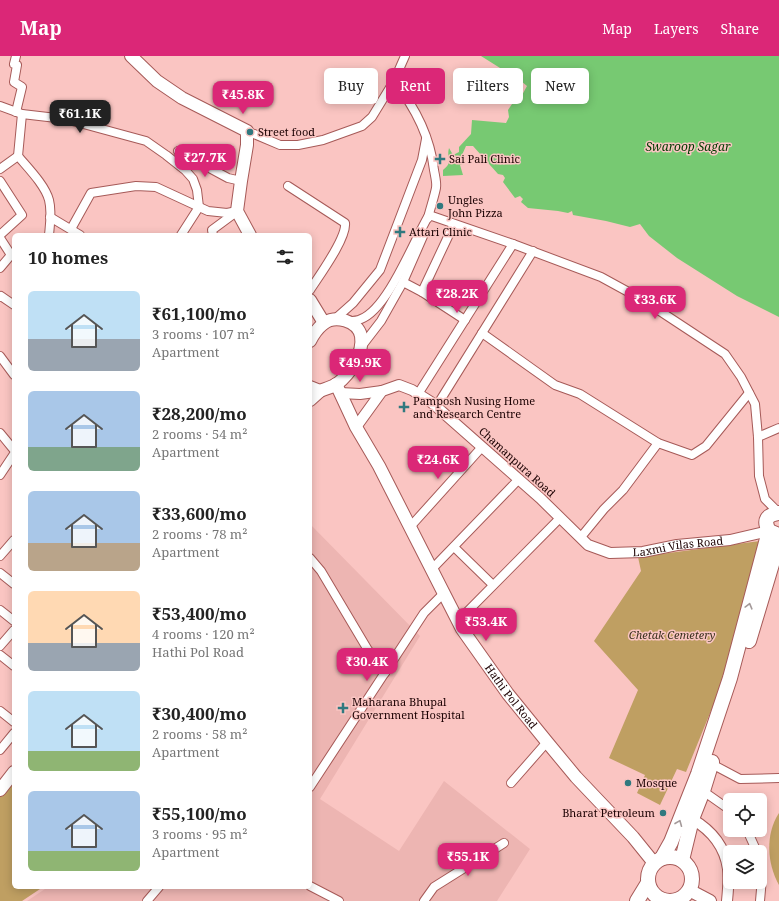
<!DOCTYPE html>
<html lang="en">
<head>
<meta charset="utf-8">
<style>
  :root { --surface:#fff; --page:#f2f2f2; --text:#222; --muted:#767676; --accent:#db2777 }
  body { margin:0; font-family:"Noto Serif",serif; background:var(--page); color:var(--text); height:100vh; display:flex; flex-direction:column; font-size:15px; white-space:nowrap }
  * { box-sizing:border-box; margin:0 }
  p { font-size:13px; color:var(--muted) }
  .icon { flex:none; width:22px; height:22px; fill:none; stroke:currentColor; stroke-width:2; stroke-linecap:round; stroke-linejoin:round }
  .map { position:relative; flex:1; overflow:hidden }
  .details { position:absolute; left:12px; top:177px; width:300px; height:656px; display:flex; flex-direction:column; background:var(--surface); border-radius:6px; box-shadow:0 2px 10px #0003 }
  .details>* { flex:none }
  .banner { position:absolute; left:324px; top:12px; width:380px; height:36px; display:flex; gap:8px }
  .buttons { position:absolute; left:723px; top:737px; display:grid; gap:8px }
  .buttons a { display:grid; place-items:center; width:44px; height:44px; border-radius:6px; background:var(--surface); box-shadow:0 2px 10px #0003; font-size:20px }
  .price { position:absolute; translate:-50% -34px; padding:0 9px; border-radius:8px; background:var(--accent); color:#fff; font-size:13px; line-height:26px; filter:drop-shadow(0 1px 2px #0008) }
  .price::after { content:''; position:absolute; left:50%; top:24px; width:12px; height:9px; margin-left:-6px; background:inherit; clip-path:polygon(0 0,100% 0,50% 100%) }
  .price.current { background:#222; color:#fff }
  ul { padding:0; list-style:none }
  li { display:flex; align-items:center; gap:12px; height:100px; padding:0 16px }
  li span { display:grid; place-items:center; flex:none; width:112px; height:80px; border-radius:6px; color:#555 }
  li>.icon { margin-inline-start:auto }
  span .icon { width:48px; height:48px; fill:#fffc; stroke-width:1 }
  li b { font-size:17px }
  h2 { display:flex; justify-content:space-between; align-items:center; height:48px; padding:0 16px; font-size:17px }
  .chip { padding:0 14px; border-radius:6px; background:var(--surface); box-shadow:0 2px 10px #0003; font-size:14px; line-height:36px }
  .chip.current { background:var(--accent); color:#fff }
  header { display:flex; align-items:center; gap:24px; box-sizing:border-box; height:56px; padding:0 20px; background:var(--accent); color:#fff }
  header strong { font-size:19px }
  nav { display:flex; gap:22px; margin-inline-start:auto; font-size:14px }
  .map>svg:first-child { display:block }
  .built { fill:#edb5b2 }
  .green { fill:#bf9f62 }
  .water { fill:#77c972 }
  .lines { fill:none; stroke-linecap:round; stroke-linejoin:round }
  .minor-casing { stroke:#a65a58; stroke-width:10 }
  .tertiary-casing { stroke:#a65a58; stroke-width:12 }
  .secondary-casing { stroke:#a65a58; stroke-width:14 }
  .trunk-casing { stroke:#a65a58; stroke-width:16 }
  .minor { stroke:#fff; stroke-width:8 }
  .tertiary { stroke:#fff; stroke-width:10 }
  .secondary { stroke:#fff; stroke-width:12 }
  .trunk { stroke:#fff; stroke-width:14 }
  .oneway { stroke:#a49a9a }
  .poi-dot { fill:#30797f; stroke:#fac5c2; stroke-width:1.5 }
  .labels { text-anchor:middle; stroke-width:3; stroke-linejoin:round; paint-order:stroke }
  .poi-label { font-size:11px; fill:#1c0203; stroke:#fac5c2; text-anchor:start }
  .street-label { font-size:11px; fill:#1c0203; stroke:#fac5c2 }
  .park-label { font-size:11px; font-style:italic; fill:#3b311e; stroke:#fac5c2 }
  .water-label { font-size:12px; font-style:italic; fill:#003a00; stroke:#fac5c2 }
</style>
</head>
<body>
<header>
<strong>Map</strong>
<nav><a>Map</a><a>Layers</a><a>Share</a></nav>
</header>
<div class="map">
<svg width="779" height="845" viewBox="0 0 779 845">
  <rect width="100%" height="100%" fill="#fac5c2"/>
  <polygon class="built" points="310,468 420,580 320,743 399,795 444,725 530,793 497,845 27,845 48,831 310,831"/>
  <g class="green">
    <polygon points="760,485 742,557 717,640 686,716 677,713 660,749 637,737 645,719 609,702 638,634 594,585 641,515 638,501"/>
    <polygon points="14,719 14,831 43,831 22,845 0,845 0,735"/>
    <path d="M 779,757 L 779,829 C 767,808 765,778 779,757 Z"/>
  </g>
  <path class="water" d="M 481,0 L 779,0 L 779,261 L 737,240 L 677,202 L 649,180 L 640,168 L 630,171 L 606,165 L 573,159 L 572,155 L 568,157 L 558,155 L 528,152 L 521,146 L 523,143 L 520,140 L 515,142 L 503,126 L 505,122 L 503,119 L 498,118 L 473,90 L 466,90 L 462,99 L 466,107 L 460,109 L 463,119 L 443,120 L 443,114 C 454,105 446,103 449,92 L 453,99 L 459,96 L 459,91 L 471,78 L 472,64 L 506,67 L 509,61 L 508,54 L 514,45 L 521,41 L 527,30 L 521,25 Z"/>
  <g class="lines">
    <defs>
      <g id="minor">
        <path d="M 394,25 C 415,51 430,80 434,114 C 435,120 437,127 436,132 C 434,142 430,153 428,162"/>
        <polyline points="0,50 22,58 65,63 146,85 166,99 185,114 193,123 197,134 199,151 181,179"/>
        <polyline points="16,56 22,31 14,26 17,9 14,8 16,0"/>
        <path d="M 22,58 L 18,100 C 28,112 45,129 49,144 C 52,156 50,168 49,179"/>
        <polyline points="247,75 280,89 298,89 323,84 362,70 372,61 394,25 405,0"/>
        <polyline points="178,95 228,122 241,125"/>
        <polyline points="0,113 18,100"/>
        <polyline points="0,125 22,159 0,179"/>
        <path d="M 288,130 L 345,167 C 347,182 319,220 310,234"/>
        <polyline points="50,161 80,179"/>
        <polyline points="454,168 422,236 465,264"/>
        <polyline points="71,173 91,137 136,130 156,131 208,155 227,157 237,155"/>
        <polyline points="213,179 212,174 235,157"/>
        <polyline points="0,182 11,199 0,212"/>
        <polyline points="403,226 422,236"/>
        <polyline points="0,241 1,240 14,249"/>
        <polyline points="335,263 353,247 380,214 422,104 426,83"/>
        <path d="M 349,265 C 352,265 357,265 361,263 C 388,253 414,184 429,159 L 513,188 L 601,221 L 643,244 L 725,298 L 741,321 L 755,348 L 758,381 L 759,420 L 765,443 L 779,457"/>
        <polyline points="482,277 555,329 580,338 658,387 692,399 706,390 749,337"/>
        <polyline points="361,291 381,265 403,226 424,178"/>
        <polyline points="0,300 14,319"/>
        <polyline points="418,338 513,188"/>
        <polyline points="436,351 533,195"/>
        <polyline points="0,377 14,394"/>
        <polyline points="758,381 779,372"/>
        <polyline points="0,419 14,398"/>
        <polyline points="410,471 482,391"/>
        <polyline points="581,481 604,453 623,434 658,387"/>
        <polyline points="454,491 493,529"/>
        <polyline points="0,500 14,484"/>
        <polyline points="310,502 321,515 368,594 385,617"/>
        <polyline points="432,513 519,423"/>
        <polyline points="0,517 14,528"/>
        <polyline points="0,554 14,565"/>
        <polyline points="458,565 560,462"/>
        <polyline points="0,590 14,574"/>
        <polyline points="0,599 14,610"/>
        <polyline points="0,655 14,666"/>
        <polyline points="0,694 14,677"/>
        <polyline points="708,706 740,723 779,722"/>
        <polyline points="511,727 547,686"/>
        <polyline points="310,731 424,557 444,537"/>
        <polyline points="703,735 730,754"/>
        <polyline points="747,774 757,796"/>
        <polyline points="310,830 339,845"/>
        <polyline points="147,845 159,831"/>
        <polyline points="424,845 434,831 504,787"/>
        <polyline points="760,845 762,822 760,808"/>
      </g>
      <g id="tertiary">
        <polyline points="340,337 360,338 382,335"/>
        <path id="s1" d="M 356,371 L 382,335 L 399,329 L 412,334 L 431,346 L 540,442 L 588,489 L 610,497 L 643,496 L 677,489 L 730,484 L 769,475"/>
        <path d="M 692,763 C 711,774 725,791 728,813 C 729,823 728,835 727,845"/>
      </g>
      <g id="secondary">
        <polyline points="131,0 157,25 182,42 247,75 247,89 241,125 237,155 250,179"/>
        <polyline points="310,244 324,267"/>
        <path d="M 310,285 C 313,279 318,272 323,268 C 335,258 358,265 361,280 C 364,297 350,318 337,328 C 332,331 325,333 320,335 L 310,331"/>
        <path id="s2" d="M 336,328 L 356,371 L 379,410 L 462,573 L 508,638 L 547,686 L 576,721 L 633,781 L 654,807"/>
        <polyline points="310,344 320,335"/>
        <polyline points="0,734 14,716"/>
        <polyline points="689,834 710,845"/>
      </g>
      <g id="trunk">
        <path d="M 776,478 L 769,475 C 763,464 767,459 779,457"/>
        <polyline points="749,585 779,485"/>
        <circle cx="670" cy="823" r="22"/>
        <polyline points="662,802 671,786 698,718 730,622 769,475"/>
        <polyline points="682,804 692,763 703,735 712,706"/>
        <polyline points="637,845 648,827"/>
      </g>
    </defs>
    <use href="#minor" class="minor-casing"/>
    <use href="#tertiary" class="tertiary-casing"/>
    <use href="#secondary" class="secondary-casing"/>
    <use href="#trunk" class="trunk-casing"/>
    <use href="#minor" class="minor"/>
    <use href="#tertiary" class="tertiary"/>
    <use href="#secondary" class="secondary"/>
    <use href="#trunk" class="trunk"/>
  </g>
  <defs><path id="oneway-chevron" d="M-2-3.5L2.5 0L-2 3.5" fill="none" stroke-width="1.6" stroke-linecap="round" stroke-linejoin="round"/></defs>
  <g class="oneway">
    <use href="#oneway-chevron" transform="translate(749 550) rotate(-75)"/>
    <use href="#oneway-chevron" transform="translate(679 767) rotate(-68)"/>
  </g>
  <g class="poi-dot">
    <circle cx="250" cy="76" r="4"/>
    <path d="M438 97h4v4h4v4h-4v4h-4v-4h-4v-4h4z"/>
    <circle cx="440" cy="150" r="4"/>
    <path d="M398 170h4v4h4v4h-4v4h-4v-4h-4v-4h4z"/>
    <path d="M402 345h4v4h4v4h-4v4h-4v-4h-4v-4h4z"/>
    <path d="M341 646h4v4h4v4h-4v4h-4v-4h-4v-4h4z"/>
    <circle cx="628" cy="727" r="4"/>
    <circle cx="663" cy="757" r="4"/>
  </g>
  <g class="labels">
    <g class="poi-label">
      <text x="258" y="80">Street food</text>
      <text x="449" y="107">Sai Pali Clinic</text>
      <text x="448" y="148">Ungles<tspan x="448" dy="13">John Pizza</tspan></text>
      <text x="409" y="180">Attari Clinic</text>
      <text x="413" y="349">Pamposh Nusing Home<tspan x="413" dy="13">and Research Centre</tspan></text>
      <text x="352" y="650">Maharana Bhupal<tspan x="352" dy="13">Government Hospital</tspan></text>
      <text x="636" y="731">Mosque</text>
      <text x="655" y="761" text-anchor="end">Bharat Petroleum</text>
    </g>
    <g class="street-label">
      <text transform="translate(517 406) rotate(42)" y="4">Chamanpura Road</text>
      <text dy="4" stroke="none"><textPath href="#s1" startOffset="403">Laxmi Vilas Road</textPath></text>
      <text dy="4" stroke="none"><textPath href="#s2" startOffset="359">Hathi Pol Road</textPath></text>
    </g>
    <g class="park-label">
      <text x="672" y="583">Chetak Cemetery</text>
    </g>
    <g class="water-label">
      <text x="688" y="95">Swaroop Sagar</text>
    </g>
  </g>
</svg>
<div class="buttons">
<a><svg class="icon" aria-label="locate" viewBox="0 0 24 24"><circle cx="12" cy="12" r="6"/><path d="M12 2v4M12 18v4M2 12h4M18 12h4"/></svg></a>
<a><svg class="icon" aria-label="layers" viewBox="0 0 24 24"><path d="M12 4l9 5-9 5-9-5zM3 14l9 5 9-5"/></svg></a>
</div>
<b class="price" style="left:243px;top:59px">₹45.8K</b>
<b class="price current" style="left:80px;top:78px">₹61.1K</b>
<b class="price" style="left:205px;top:122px">₹27.7K</b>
<b class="price" style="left:457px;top:258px">₹28.2K</b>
<b class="price" style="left:655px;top:264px">₹33.6K</b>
<b class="price" style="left:360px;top:327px">₹49.9K</b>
<b class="price" style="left:438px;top:424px">₹24.6K</b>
<b class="price" style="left:486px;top:586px">₹53.4K</b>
<b class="price" style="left:367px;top:626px">₹30.4K</b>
<b class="price" style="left:468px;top:821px">₹55.1K</b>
<div class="banner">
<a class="chip">Buy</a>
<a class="chip current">Rent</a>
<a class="chip">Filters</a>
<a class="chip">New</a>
</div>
<section class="details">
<h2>10 homes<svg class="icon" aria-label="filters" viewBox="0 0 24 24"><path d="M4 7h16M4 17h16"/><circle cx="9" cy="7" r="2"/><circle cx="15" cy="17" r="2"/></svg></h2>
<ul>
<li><span style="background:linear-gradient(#bfe0f5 60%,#9aa5b1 0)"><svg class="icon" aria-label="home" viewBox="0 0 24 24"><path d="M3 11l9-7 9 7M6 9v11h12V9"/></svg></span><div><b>₹61,100/mo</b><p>3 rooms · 107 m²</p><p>Apartment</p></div></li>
<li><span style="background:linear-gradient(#a9c7e8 70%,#7fa58c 0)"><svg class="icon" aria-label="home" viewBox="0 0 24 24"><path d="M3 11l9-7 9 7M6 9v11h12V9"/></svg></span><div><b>₹28,200/mo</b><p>2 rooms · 54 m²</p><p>Apartment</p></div></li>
<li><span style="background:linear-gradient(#a9c7e8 65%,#b9a48a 0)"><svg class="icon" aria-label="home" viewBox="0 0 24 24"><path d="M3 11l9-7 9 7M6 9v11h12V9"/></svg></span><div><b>₹33,600/mo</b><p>2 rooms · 78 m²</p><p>Apartment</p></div></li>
<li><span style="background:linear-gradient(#ffd9b3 65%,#9aa5b1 0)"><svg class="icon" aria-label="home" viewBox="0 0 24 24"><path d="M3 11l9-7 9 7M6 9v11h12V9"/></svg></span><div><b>₹53,400/mo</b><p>4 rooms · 120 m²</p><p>Hathi Pol Road</p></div></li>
<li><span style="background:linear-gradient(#bfe0f5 75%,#8fb573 0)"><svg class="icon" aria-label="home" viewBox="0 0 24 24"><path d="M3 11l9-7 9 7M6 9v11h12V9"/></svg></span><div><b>₹30,400/mo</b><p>2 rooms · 58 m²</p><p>Apartment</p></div></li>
<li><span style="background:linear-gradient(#a9c7e8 75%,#8fb573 0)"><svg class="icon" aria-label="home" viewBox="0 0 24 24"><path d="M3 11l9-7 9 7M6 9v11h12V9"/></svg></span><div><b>₹55,100/mo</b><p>3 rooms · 95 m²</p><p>Apartment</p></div></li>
</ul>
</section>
</div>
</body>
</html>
